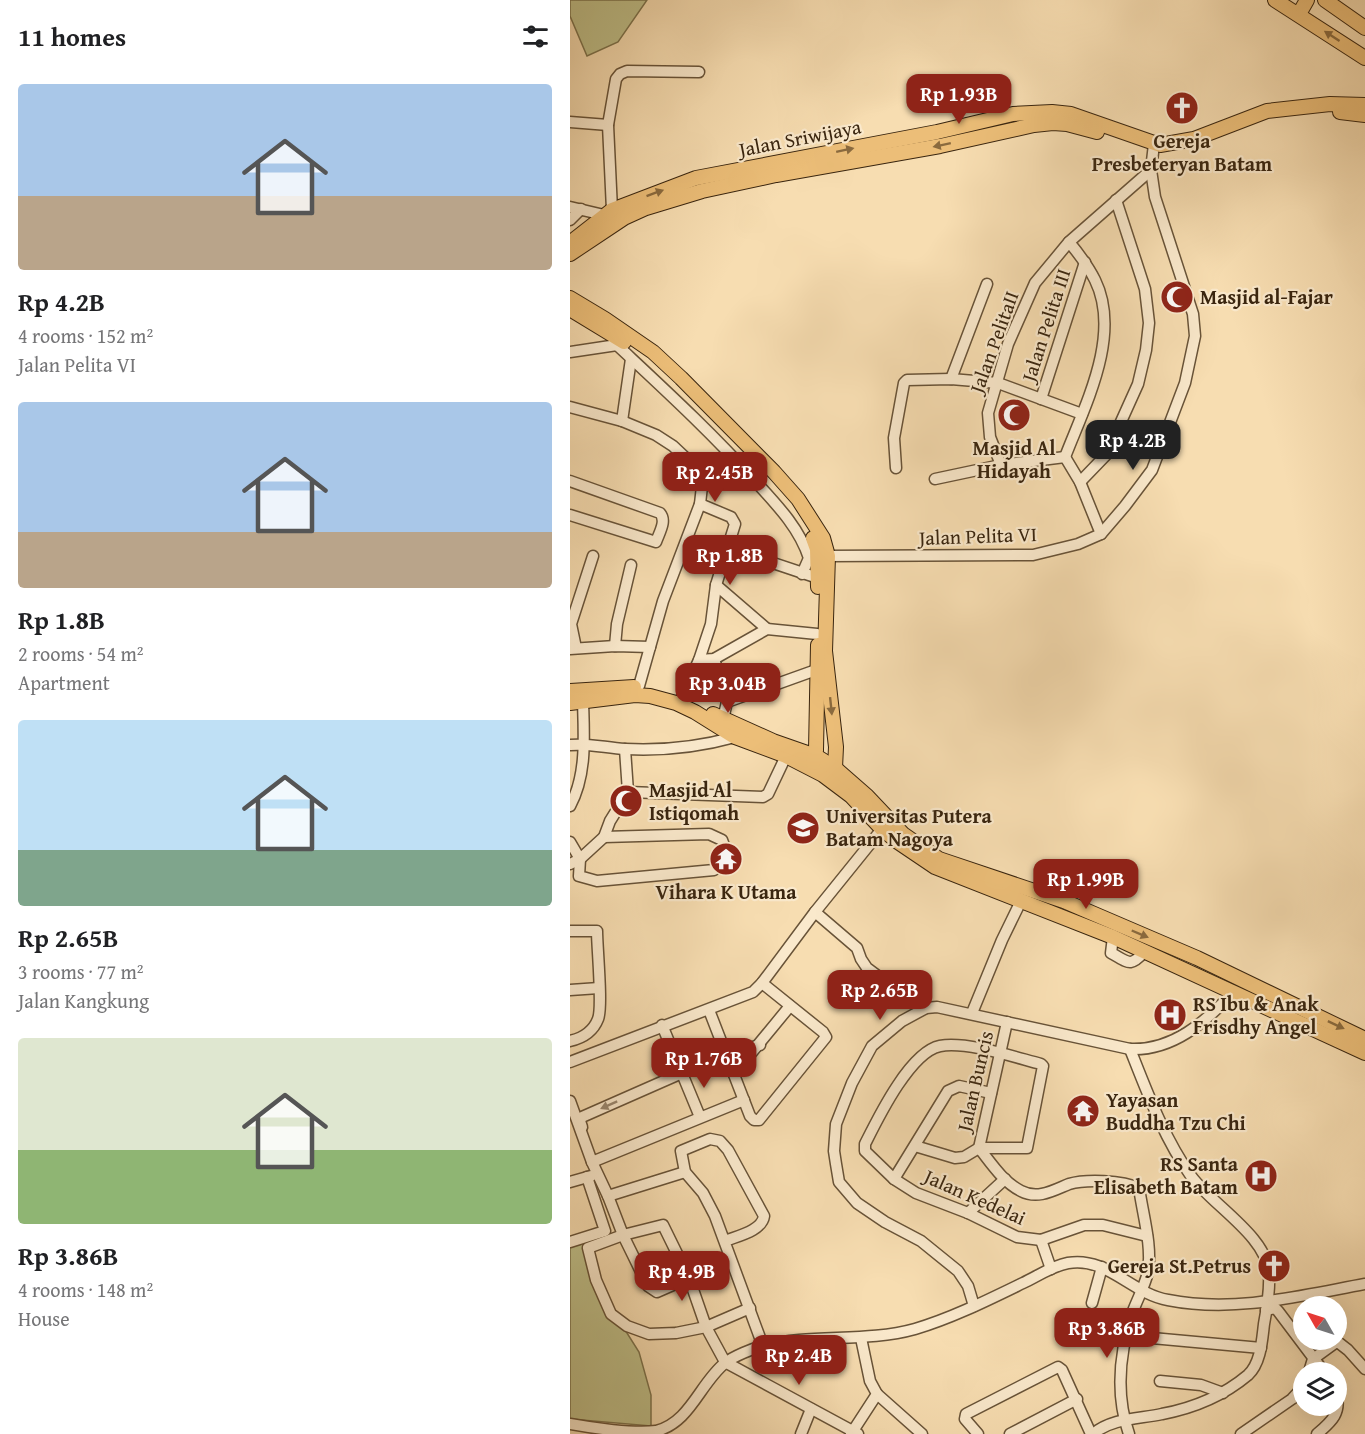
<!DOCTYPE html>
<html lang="en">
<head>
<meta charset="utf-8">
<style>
  :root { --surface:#fff; --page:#f2f2f2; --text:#202124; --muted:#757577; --accent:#8f2418 }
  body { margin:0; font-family:"Gentium Book Plus",serif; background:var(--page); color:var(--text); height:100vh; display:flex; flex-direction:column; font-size:22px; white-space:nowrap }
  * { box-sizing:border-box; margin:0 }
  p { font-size:20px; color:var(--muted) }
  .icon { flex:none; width:33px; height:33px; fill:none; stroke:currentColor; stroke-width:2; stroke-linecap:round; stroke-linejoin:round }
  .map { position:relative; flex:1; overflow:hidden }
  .side { display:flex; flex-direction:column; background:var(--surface); width:570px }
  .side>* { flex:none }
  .needle { width:39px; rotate:309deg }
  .buttons { position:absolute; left:723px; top:1296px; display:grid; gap:12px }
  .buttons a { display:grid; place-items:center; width:54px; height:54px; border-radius:50%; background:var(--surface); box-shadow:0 6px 24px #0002; font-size:30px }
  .price { position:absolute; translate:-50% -51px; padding:0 14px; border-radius:12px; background:var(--accent); color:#fff; font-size:20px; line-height:39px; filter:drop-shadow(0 2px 3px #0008) }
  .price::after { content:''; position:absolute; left:50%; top:36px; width:18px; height:14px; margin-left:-9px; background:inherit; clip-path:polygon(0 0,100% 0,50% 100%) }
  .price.current { background:#222; color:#fff }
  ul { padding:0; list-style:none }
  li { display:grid; align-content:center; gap:12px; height:318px; padding:0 18px }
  li span { display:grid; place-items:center; height:186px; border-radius:6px; color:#555 }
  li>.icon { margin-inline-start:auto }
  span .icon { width:108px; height:108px; fill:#fffc; stroke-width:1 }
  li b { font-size:26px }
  h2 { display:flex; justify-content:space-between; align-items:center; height:72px; padding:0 18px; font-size:26px }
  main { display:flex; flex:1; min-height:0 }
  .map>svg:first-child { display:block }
  .green { fill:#bfc08a; stroke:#7c724c; stroke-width:1.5 }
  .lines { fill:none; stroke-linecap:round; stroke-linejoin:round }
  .minor-casing { stroke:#685338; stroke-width:13 }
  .major-casing { stroke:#39250f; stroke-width:16 }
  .minor { stroke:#fae9cc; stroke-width:10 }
  .major { stroke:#ecbe78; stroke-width:14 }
  .oneway { fill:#8a6a3e }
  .oneway2 { fill:#9a876e }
  .labels { text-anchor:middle; stroke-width:4.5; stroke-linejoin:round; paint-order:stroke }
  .street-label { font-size:20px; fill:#39250f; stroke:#fae9cc }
  .poi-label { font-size:20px; font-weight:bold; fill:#39250f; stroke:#fae9cc; text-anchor:start }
</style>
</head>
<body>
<main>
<section class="side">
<h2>11 homes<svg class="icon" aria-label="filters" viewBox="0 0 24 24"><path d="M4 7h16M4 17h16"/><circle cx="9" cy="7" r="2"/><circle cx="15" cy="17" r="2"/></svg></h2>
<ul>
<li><span style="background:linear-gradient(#a9c7e8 60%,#b9a48a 0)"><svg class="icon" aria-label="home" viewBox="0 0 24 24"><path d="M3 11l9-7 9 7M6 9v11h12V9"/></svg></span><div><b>Rp 4.2B</b><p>4 rooms · 152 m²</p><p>Jalan Pelita VI</p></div></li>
<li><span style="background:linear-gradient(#a9c7e8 70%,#b9a48a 0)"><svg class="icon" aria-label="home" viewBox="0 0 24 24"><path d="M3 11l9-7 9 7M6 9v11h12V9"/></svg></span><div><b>Rp 1.8B</b><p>2 rooms · 54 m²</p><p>Apartment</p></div></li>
<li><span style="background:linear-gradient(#bfe0f5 70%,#7fa58c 0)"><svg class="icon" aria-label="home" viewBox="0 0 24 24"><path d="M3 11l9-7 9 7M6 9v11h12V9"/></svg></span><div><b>Rp 2.65B</b><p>3 rooms · 77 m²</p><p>Jalan Kangkung</p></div></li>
<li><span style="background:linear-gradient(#dfe7d0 60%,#8fb573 0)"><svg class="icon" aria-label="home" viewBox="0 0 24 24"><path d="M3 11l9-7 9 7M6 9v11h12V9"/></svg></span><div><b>Rp 3.86B</b><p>4 rooms · 148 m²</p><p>House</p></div></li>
</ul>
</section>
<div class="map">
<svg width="795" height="1434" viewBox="0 0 795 1434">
  <rect width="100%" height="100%" fill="#f7ddb1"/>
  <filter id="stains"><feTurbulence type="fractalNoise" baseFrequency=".00333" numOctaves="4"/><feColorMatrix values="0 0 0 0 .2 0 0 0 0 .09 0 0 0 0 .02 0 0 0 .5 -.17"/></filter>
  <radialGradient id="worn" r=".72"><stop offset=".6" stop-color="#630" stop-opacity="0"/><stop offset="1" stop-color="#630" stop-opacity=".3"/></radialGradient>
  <g class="green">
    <polygon points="0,0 77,0 48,42 17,56 0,16"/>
    <polygon points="7,1239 20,1244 39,1313 57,1333 69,1352 81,1395 81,1426 0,1419 0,1240"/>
  </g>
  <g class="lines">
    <defs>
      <g id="minor">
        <polyline points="0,122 38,125"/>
        <polyline points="0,207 34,215"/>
        <polyline points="42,210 38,125 46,79 50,74 57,71 129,72"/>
        <polyline points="0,220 11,209"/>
        <path d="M 47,345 C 94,389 141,432 184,480 C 206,504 229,527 239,558 L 232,574"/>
        <polyline points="0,352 47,345 52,341"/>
        <polyline points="381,379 417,284"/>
        <polyline points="471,399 515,262"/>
        <polyline points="0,407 52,421 86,435 103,446 121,463 130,477 132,486 130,504 93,601 69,686"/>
        <polyline points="52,421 61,359"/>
        <path d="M 495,457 C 515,405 552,335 525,280 C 518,266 509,254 499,242"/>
        <polyline points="495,457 510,482 531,534"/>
        <polyline points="431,465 420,437 418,413 438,344 465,283 499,242 581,170"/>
        <polyline points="326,468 324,438 334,383 337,380 381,379 428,383 512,414"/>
        <polyline points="365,479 431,465 495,457"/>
        <path d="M 0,481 L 90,513 C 97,521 89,533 86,542 L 0,515"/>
        <polyline points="510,482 536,455 568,384 576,350 579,323 575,289 546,200"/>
        <polyline points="159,540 185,557 248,578"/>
        <polyline points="258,556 463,555 508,544 531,534 555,506 582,470 615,383 625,336 623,314 585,197 581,170 584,144"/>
        <polyline points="146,585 197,629"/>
        <polyline points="45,646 47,624 61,565"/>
        <polyline points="6,648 1,624 23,556"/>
        <polyline points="0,649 45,646 80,647"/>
        <polyline points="144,659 157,702 153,719"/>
        <polyline points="129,660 144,659 197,629 247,634"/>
        <polyline points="112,697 129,660 141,624 146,585 165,524 161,517 130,504"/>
        <polyline points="157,702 246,670"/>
        <path d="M 0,745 C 19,743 36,748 55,749 C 93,751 129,747 165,737"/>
        <polyline points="58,792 193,797 198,794 216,756"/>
        <path d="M 0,806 C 17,775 14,736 13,702"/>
        <path d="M 0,842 L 10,859 L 9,876 L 27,881 L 144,870 C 153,861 158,852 152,840 L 139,834 L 34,837"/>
        <polyline points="0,864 10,859 34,837 40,821 58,792 55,749"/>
        <polyline points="245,912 287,948 291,959 297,968 344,1003 356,1008"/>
        <path d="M 0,931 L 27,931 C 27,948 33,1007 28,1019 C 23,1032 13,1038 0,1041"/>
        <path d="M 543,937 L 541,953 C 558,962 560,968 574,952"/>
        <polyline points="0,990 29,988"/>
        <polyline points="139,1010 180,1116 184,1120 189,1120 256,1037 253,1032 192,983"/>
        <polyline points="402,1013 432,940 451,901"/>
        <path d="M 437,1022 L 409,1148 C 421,1163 433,1182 451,1191 C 468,1200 484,1190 499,1184 C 515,1179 553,1180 568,1188 L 570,1194 C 574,1219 582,1247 578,1272 C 575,1285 568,1298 563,1311 C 550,1350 545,1394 559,1434"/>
        <polyline points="92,1025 130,1117"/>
        <polyline points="157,1054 190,1045"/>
        <polyline points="0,1062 183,992 192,983 245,912 312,829"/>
        <polyline points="164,1074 220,1006"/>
        <polyline points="0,1101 22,1162 38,1196 53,1235 78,1286 87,1292 119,1278"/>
        <polyline points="12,1127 10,1121 12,1117 112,1073"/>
        <path d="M 345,1146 L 385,1158 L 394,1157 L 409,1148 L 457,1148 L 473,1066 L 471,1064 C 444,1057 396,1041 370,1046 C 340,1052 308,1118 295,1144 L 295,1151 L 324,1179 L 346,1193 L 398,1213 L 447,1237 L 471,1240 L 514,1225 L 533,1225 L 577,1236"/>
        <polyline points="22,1162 174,1100"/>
        <polyline points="324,1179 378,1091 389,1086 421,1093"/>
        <polyline points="0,1182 21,1176"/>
        <polyline points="38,1196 115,1172"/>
        <polyline points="398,1213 435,1179"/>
        <polyline points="471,1240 481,1269"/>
        <path d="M 155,1241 C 167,1236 192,1231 194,1216 L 158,1150 L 150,1141 L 140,1139 L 111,1151 L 115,1172 L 133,1193 L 145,1216 L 193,1346"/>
        <polyline points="0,1242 35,1231 17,1177"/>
        <polyline points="522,1303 532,1267"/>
        <path d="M 404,1306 L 398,1286 L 388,1271 L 351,1241 L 315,1222 L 287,1203 L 269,1182 L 266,1164 L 264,1151 L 266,1124 L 282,1083 L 302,1046 L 332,1021 L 356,1008 L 367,1007 L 560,1049 C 603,1051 635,1022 663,993"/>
        <polyline points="180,1308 136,1327 106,1333 79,1334 57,1326 41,1314 26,1280 18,1248 53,1235 93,1225 119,1278 136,1327 155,1362 288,1434"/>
        <polyline points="696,1310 705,1308 708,1311 754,1372"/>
        <polyline points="582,1338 691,1348"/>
        <polyline points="743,1359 765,1343 769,1343 778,1350 795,1369"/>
        <polyline points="739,1372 743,1359"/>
        <polyline points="590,1381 631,1385 653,1393"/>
        <polyline points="307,1394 352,1434"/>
        <path d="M 0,1424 C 22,1428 64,1434 86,1431 C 120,1423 130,1383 155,1363 C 164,1356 182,1349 192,1346 C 242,1333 295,1343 345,1329 C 382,1318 418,1300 453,1283 C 468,1276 482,1266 498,1263 C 537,1256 562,1294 598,1300 C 664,1313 730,1296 795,1284"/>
        <polyline points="231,1434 241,1409"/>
        <polyline points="281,1434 307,1394 300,1381 291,1338"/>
        <polyline points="408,1434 395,1419 396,1414 488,1367 492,1370 521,1434"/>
        <polyline points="440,1434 507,1399"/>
        <path d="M 523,1434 C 542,1418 569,1419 592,1414 C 624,1408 653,1396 678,1375 C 691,1363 692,1340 694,1324 C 697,1308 700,1290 699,1274 C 698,1237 642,1205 621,1176 C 594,1138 577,1092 560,1049"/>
        <polyline points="671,1434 722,1399 734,1386"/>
        <path d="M 747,1434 C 761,1422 772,1413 766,1393"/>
      </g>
      <g id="major">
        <polyline points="705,0 795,58"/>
        <polyline points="755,0 795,28"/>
        <polyline points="729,14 737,0"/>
        <polyline points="770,112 795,115"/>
        <polyline points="0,243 42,210 126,178 367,132 443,114 482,112 501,114 590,145 624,139 697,111 760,104 795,105"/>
        <polyline points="0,254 54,218 76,208 132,191 206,175 370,146 464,125 483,123 497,124 527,132"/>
        <polyline points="0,298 35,319 83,352 111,378 204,472 228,499 253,538 258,556 255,651 266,747 265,768 263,773"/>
        <polyline points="0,309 54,342"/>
        <polyline points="243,538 247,549 248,587"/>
        <polyline points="0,691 64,687"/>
        <polyline points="0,703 65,695 80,696 106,703 125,712 165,737 216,756 253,775 281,796 312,829 328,842 365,867 543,937 795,1053"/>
        <polyline points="143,714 203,741 246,756 265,768 297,796 333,834 369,859 494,901 627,958 795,1039"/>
        <polyline points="243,763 246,750 248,645"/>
      </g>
    </defs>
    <use href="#minor" class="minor-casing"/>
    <use href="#major" class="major-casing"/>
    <use href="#minor" class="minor"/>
    <use href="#major" class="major"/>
  </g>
  <defs><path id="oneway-solid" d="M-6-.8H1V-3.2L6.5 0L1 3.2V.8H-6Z" transform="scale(1.5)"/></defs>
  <g class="oneway">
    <use href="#oneway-solid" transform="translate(762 36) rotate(-147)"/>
    <use href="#oneway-solid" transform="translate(372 145) rotate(168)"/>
    <use href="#oneway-solid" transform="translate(275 150) rotate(-12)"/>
    <use href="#oneway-solid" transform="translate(85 193) rotate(-20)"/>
    <use href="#oneway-solid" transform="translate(261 706) rotate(84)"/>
    <use href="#oneway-solid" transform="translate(570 934) rotate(23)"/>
    <use href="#oneway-solid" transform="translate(766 1025) rotate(25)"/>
  </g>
  <use class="oneway2" href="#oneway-solid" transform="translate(39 1105) rotate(156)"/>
  <defs>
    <symbol id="church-disc" viewBox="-11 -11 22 22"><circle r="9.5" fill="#8f2418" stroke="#fae9cc"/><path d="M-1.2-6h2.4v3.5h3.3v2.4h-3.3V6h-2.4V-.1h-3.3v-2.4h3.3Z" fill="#fff"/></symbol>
    <symbol id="mosque-disc" viewBox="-11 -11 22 22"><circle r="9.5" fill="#8f2418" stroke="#fae9cc"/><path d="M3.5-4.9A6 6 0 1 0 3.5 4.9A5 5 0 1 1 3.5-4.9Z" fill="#fff"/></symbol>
    <symbol id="university-disc" viewBox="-11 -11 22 22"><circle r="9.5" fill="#8f2418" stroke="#fae9cc"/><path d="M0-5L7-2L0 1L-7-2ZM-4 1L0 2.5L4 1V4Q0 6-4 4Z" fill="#fff"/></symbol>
    <symbol id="temple-disc" viewBox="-11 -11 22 22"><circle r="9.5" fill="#8f2418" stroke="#fae9cc"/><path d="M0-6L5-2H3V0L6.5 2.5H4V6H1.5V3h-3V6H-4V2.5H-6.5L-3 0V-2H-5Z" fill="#fff"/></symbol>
    <symbol id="hospital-disc" viewBox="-11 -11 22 22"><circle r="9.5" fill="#8f2418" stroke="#fae9cc"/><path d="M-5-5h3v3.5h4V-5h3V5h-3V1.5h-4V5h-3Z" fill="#fff"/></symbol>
  </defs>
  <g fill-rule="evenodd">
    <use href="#church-disc" x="593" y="89" width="38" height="38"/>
    <use href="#mosque-disc" x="588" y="278" width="38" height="38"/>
    <use href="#mosque-disc" x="425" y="396" width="38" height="38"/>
    <use href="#mosque-disc" x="37" y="782" width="38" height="38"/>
    <use href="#university-disc" x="214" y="809" width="38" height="38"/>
    <use href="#temple-disc" x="137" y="840" width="38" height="38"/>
    <use href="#hospital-disc" x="581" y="996" width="38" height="38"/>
    <use href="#temple-disc" x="494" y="1092" width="38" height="38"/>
    <use href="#hospital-disc" x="672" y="1157" width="38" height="38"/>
    <use href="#church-disc" x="685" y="1247" width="38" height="38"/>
  </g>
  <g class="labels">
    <g class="street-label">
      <text transform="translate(230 138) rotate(-11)" y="7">Jalan Sriwijaya</text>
      <text transform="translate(476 325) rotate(-72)" y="7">Jalan Pelita III</text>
      <text transform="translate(424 342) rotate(-70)" y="7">Jalan PelitaII</text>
      <text transform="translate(408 536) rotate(-2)" y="7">Jalan Pelita VI</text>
      <text transform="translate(405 1081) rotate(-77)" y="7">Jalan Buncis</text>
      <text transform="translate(405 1197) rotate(24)" y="7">Jalan Kedelai</text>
    </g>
    <g class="poi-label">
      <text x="612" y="148" text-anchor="middle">Gereja<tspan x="612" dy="23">Presbeteryan Batam</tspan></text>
      <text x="630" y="304">Masjid al-Fajar</text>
      <text x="444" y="455" text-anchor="middle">Masjid Al<tspan x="444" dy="23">Hidayah</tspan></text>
      <text x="79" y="797">Masjid Al<tspan x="79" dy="23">Istiqomah</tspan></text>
      <text x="256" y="823">Universitas Putera<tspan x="256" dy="23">Batam Nagoya</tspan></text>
      <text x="156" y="899" text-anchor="middle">Vihara K Utama</text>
      <text x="623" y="1011">RS Ibu &amp; Anak<tspan x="623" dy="23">Frisdhy Angel</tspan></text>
      <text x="536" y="1107">Yayasan<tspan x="536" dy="23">Buddha Tzu Chi</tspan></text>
      <text x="668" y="1171" text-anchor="end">RS Santa<tspan x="668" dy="23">Elisabeth Batam</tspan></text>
      <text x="681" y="1273" text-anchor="end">Gereja St.Petrus</text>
    </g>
  </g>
  <rect width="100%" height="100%" filter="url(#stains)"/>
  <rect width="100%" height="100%" fill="url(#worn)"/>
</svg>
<div class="buttons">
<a><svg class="needle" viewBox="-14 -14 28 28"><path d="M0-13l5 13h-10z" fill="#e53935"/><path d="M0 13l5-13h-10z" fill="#757577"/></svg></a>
<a><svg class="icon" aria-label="layers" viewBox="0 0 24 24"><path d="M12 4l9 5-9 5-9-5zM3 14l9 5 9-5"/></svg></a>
</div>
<b class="price" style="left:389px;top:125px">Rp 1.93B</b>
<b class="price current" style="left:563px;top:471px">Rp 4.2B</b>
<b class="price" style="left:145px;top:503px">Rp 2.45B</b>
<b class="price" style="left:160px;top:586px">Rp 1.8B</b>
<b class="price" style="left:158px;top:714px">Rp 3.04B</b>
<b class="price" style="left:516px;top:910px">Rp 1.99B</b>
<b class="price" style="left:310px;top:1021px">Rp 2.65B</b>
<b class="price" style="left:134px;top:1089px">Rp 1.76B</b>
<b class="price" style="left:112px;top:1302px">Rp 4.9B</b>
<b class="price" style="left:537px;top:1359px">Rp 3.86B</b>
<b class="price" style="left:229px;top:1386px">Rp 2.4B</b>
</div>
</main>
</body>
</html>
